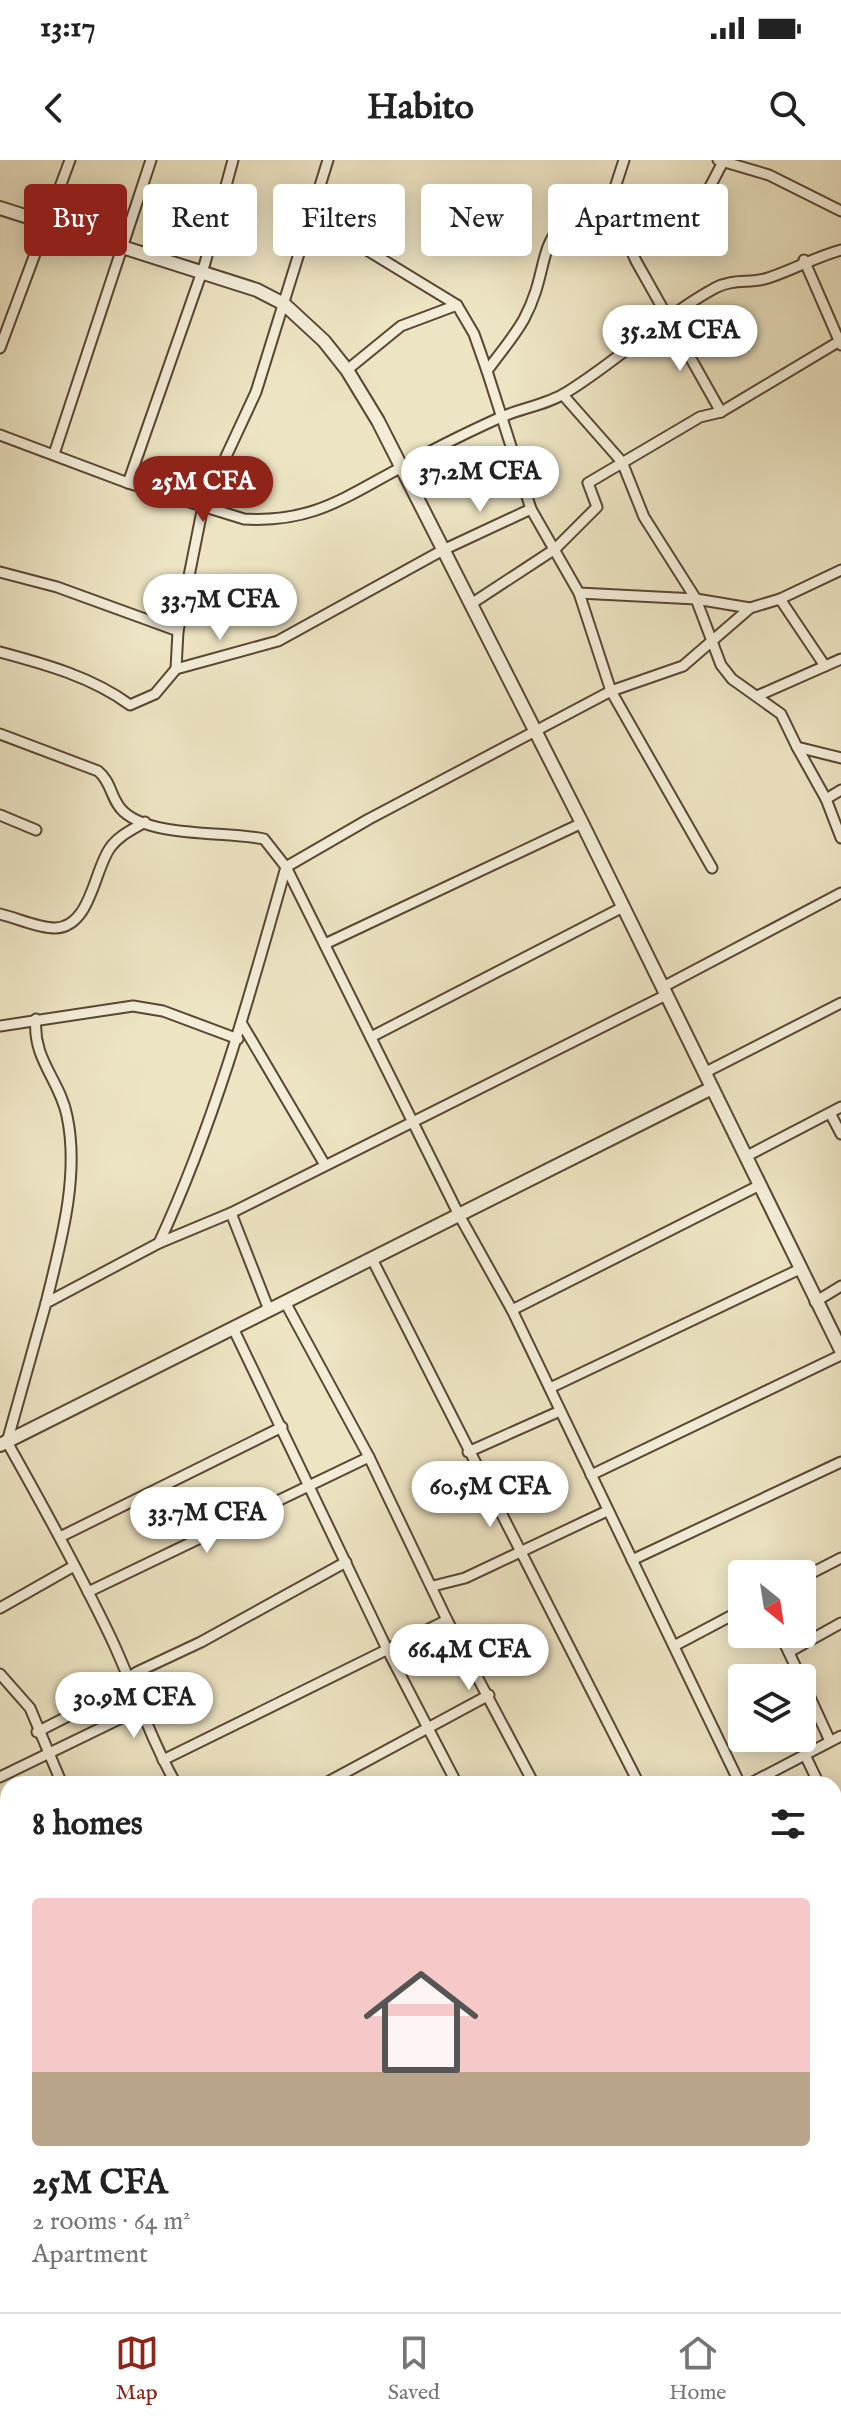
<!DOCTYPE html>
<html lang="en">
<head>
<meta charset="utf-8">
<style>
  :root { --surface:#fff; --page:#f6f6f6; --text:#222; --muted:#767676; --line:#e0e0e0; --accent:#8f2418 }
  body { margin:0; font-family:"IM FELL English",serif; background:var(--page); color:var(--text); height:100vh; display:flex; flex-direction:column; font-size:30px; white-space:nowrap }
  * { box-sizing:border-box; margin:0 }
  p { font-size:26px; color:var(--muted) }
  .icon { flex:none; width:44px; height:44px; fill:none; stroke:currentColor; stroke-width:2; stroke-linecap:round; stroke-linejoin:round }
  .map { position:relative; flex:1; overflow:hidden }
  .panel { position:absolute; left:0px; top:1616px; width:842px; height:536px; display:flex; flex-direction:column; background:var(--surface); border-radius:24px 24px 0 0; box-shadow:0 4px 20px #0003 }
  .panel>* { flex:none }
  .banner { position:absolute; left:24px; top:24px; width:794px; height:72px; display:flex; gap:16px }
  .needle { width:52px; rotate:150deg }
  .controls { position:absolute; left:728px; top:1400px; display:grid; gap:16px }
  .controls a { display:grid; place-items:center; width:88px; height:88px; border-radius:8px; background:var(--surface); box-shadow:0 4px 20px #0003; font-size:40px }
  .price { position:absolute; translate:-50% -68px; padding:0 18px; border-radius:28px; background:#fff; color:#222; font-size:26px; line-height:52px; filter:drop-shadow(0 2px 4px #0008) }
  .price::after { content:''; position:absolute; left:50%; top:48px; width:24px; height:18px; margin-left:-12px; background:inherit; clip-path:polygon(0 0,100% 0,50% 100%) }
  .price.active { background:var(--accent); color:#fff }
  ul { padding:0; list-style:none }
  li { display:grid; align-content:center; gap:16px; height:424px; padding:0 32px }
  li+li { border-top:2px solid var(--line) }
  li span { display:grid; place-items:center; height:248px; border-radius:8px; color:#555 }
  li>.icon { margin-inline-start:auto }
  span .icon { width:144px; height:144px; fill:#fffc; stroke-width:1 }
  li b { font-size:34px }
  h2 { display:flex; justify-content:space-between; align-items:center; height:96px; padding:0 32px; font-size:34px }
  .tag { padding:0 28px; border-radius:8px; background:var(--surface); box-shadow:0 4px 20px #0003; font-size:28px; line-height:72px }
  .tag.active { background:var(--accent); color:#fff }
  .status { display:flex; justify-content:space-between; align-items:center; height:56px; padding:0 40px; background:var(--surface); direction:ltr }
  .status svg { height:22px; fill:currentColor }
  header { display:flex; justify-content:space-between; align-items:center; height:104px; padding:0 32px; background:var(--surface); font-size:36px; font-weight:800 }
  .dock { display:flex; justify-content:space-around; align-items:center; height:112px; border-top:2px solid var(--line); background:var(--surface); font-size:22px; color:var(--muted) }
  .dock a { display:grid; justify-items:center; gap:4px }
  .dock .active { color:var(--accent) }
  .map>svg:first-child { display:block }
  .lines { fill:none; stroke-linecap:round; stroke-linejoin:round }
  .minor-casing { stroke:#594631; stroke-width:13 }
  .tertiary-casing { stroke:#594631; stroke-width:16 }
  .minor { stroke:#f3edd8; stroke-width:9 }
  .tertiary { stroke:#f3edd8; stroke-width:12 }
</style>
</head>
<body>
<div class="status"><b>13:17</b><svg viewBox="0 0 49 12"><path d="M0 12V9h3v3zM5 12V6h3v6zM10 12V3h3v9zM15 12V0h3v12zM26 1h20v11H26zM47 4h2v5h-2z"/></svg></div>
<header><svg class="icon" aria-label="back" viewBox="0 0 24 24"><path d="M15 5l-7 7 7 7"/></svg>Habito<svg class="icon" aria-label="search" viewBox="0 0 24 24"><circle cx="10" cy="10" r="6"/><path d="M15 15l6 6"/></svg></header>
<div class="map">
<svg width="841" height="2152" viewBox="0 0 841 2152">
  <rect width="100%" height="100%" fill="#ede4c3"/>
  <filter id="stains"><feTurbulence type="fractalNoise" baseFrequency=".0025" numOctaves="4"/><feColorMatrix values="0 0 0 0 .2 0 0 0 0 .09 0 0 0 0 .02 0 0 0 .5 -.17"/></filter>
  <radialGradient id="worn" r=".72"><stop offset=".6" stop-color="#630" stop-opacity="0"/><stop offset="1" stop-color="#630" stop-opacity=".3"/></radialGradient>
  <g class="lines">
    <defs>
      <g id="minor">
        <polyline points="624,0 610,43 636,101 721,252"/>
        <polyline points="718,0 769,15 841,51"/>
        <polyline points="311,56 457,145 474,174 487,211 531,349 579,433 611,531 712,708"/>
        <polyline points="680,84 724,0"/>
        <polyline points="804,100 841,185"/>
        <polyline points="0,188 70,0"/>
        <polyline points="347,210 401,166 457,145"/>
        <path d="M 487,211 C 499,194 514,177 524,159 C 556,99 527,66 610,43"/>
        <polyline points="563,235 622,302 644,357 696,439 721,505 732,519 781,554 797,587 841,598"/>
        <path d="M 0,275 L 128,323 L 244,359 C 313,363 345,337 402,307 C 433,289 466,273 499,258 C 521,248 547,245 567,232 C 619,200 662,157 715,128 C 734,118 750,124 768,118 C 793,110 815,97 841,90"/>
        <polyline points="54,294 151,0"/>
        <polyline points="128,323 205,103 233,0"/>
        <polyline points="0,412 57,427 178,471 176,509"/>
        <polyline points="579,433 696,439 750,448"/>
        <polyline points="780,439 825,506"/>
        <polyline points="471,444 555,389 597,347 588,323 700,257 721,252 838,182"/>
        <polyline points="178,471 203,346 256,232 328,0"/>
        <path d="M 0,492 C 45,504 92,517 130,545 L 155,534 L 176,509 L 278,481 L 443,390 L 531,349"/>
        <polyline points="757,536 841,499"/>
        <path d="M 0,574 L 98,611 C 112,622 111,641 124,652 C 153,678 226,671 264,679 L 286,707 L 459,1055 L 512,1150 L 740,1624"/>
        <polyline points="797,587 826,639 841,678"/>
        <polyline points="826,639 841,630"/>
        <polyline points="0,655 36,670"/>
        <path d="M 0,754 C 17,758 38,768 55,768 C 91,767 94,710 110,688 C 118,676 132,670 145,662"/>
        <polyline points="325,784 582,663"/>
        <polyline points="663,827 841,733"/>
        <path d="M 36,859 C 32,899 60,920 67,956 C 80,1017 60,1085 46,1143"/>
        <polyline points="242,864 325,1005"/>
        <polyline points="0,866 133,846 163,851 238,879"/>
        <polyline points="371,877 623,747"/>
        <polyline points="704,913 841,843"/>
        <polyline points="830,953 841,974"/>
        <polyline points="747,996 841,947"/>
        <polyline points="231,1053 269,1150"/>
        <path d="M 159,1083 C 215,962 250,835 286,707 L 369,659 L 611,531 L 683,506 L 750,448 L 780,439 L 841,410"/>
        <polyline points="372,1099 639,1624"/>
        <polyline points="285,1142 369,1297 447,1460 534,1624"/>
        <polyline points="815,1142 841,1126"/>
        <polyline points="512,1150 760,1025"/>
        <polyline points="233,1168 387,1489 457,1624"/>
        <polyline points="550,1228 800,1109"/>
        <polyline points="468,1292 560,1251"/>
        <polyline points="591,1315 841,1195"/>
        <polyline points="60,1377 282,1267"/>
        <polyline points="632,1400 841,1302"/>
        <polyline points="802,1418 841,1398"/>
        <polyline points="433,1426 465,1418 607,1351"/>
        <polyline points="88,1432 369,1297"/>
        <polyline points="0,1448 74,1406"/>
        <polyline points="780,1474 801,1518"/>
        <polyline points="674,1486 742,1450"/>
        <polyline points="789,1492 841,1463"/>
        <polyline points="0,1514 30,1548 62,1624"/>
        <polyline points="802,1520 830,1581"/>
        <polyline points="37,1572 84,1548 137,1512 201,1482 346,1402"/>
        <polyline points="805,1595 819,1624"/>
        <polyline points="163,1600 447,1460"/>
        <polyline points="0,1617 138,1550"/>
        <path d="M 176,1624 C 149,1576 134,1527 111,1478 C 79,1411 43,1346 7,1282 L 46,1143 L 159,1083 L 231,1053 L 666,835"/>
        <polyline points="324,1624 489,1535"/>
        <polyline points="749,1624 841,1576"/>
        <polyline points="834,1654 841,1668"/>
        <polyline points="0,1727 8,1723"/>
        <polyline points="834,1799 841,1795"/>
        <polyline points="0,1828 8,1824"/>
        <polyline points="834,1875 841,1889"/>
        <polyline points="834,1908 841,1905"/>
        <polyline points="0,1933 8,1930"/>
        <polyline points="834,2007 841,2003"/>
        <polyline points="0,2044 8,2040"/>
        <polyline points="0,2066 8,2083"/>
        <polyline points="834,2087 841,2104"/>
        <polyline points="37,2144 40,2152"/>
        <polyline points="329,2144 333,2152"/>
        <polyline points="438,2144 441,2152"/>
        <polyline points="640,2144 644,2152"/>
        <polyline points="748,2144 752,2152"/>
        <polyline points="129,2152 144,2144"/>
        <polyline points="341,2152 356,2144"/>
        <polyline points="555,2152 570,2144"/>
      </g>
      <g id="tertiary">
        <polyline points="0,48 257,130 284,144 324,181 347,210 378,261 582,663 841,1190"/>
        <polyline points="0,1285 712,928"/>
      </g>
    </defs>
    <use href="#minor" class="minor-casing"/>
    <use href="#tertiary" class="tertiary-casing"/>
    <use href="#minor" class="minor"/>
    <use href="#tertiary" class="tertiary"/>
  </g>
  <rect width="100%" height="100%" filter="url(#stains)"/>
  <rect width="100%" height="100%" fill="url(#worn)"/>
</svg>
<div class="controls">
<a><svg class="needle" viewBox="-14 -14 28 28"><path d="M0-13l5 13h-10z" fill="#e53935"/><path d="M0 13l5-13h-10z" fill="#767676"/></svg></a>
<a><svg class="icon" aria-label="layers" viewBox="0 0 24 24"><path d="M12 4l9 5-9 5-9-5zM3 14l9 5 9-5"/></svg></a>
</div>
<b class="price" style="left:680px;top:213px">35.2M CFA</b>
<b class="price" style="left:480px;top:354px">37.2M CFA</b>
<b class="price active" style="left:203px;top:364px">25M CFA</b>
<b class="price" style="left:220px;top:482px">33.7M CFA</b>
<b class="price" style="left:490px;top:1369px">60.5M CFA</b>
<b class="price" style="left:207px;top:1395px">33.7M CFA</b>
<b class="price" style="left:469px;top:1532px">66.4M CFA</b>
<b class="price" style="left:134px;top:1580px">30.9M CFA</b>
<div class="banner">
<a class="tag active">Buy</a>
<a class="tag">Rent</a>
<a class="tag">Filters</a>
<a class="tag">New</a>
<a class="tag">Apartment</a>
</div>
<section class="panel">
<h2>8 homes<svg class="icon" aria-label="filters" viewBox="0 0 24 24"><path d="M4 7h16M4 17h16"/><circle cx="9" cy="7" r="2"/><circle cx="15" cy="17" r="2"/></svg></h2>
<ul>
<li><span style="background:linear-gradient(#f6c9c9 70%,#b9a48a 0)"><svg class="icon" aria-label="home" viewBox="0 0 24 24"><path d="M3 11l9-7 9 7M6 9v11h12V9"/></svg></span><div><b>25M CFA</b><p>2 rooms · 64 m²</p><p>Apartment</p></div></li>
</ul>
</section>
</div>
<nav class="dock">
<a class="active"><svg class="icon" aria-label="map" viewBox="0 0 24 24"><path d="M3 6l6-2 6 2 6-2v14l-6 2-6-2-6 2zM9 4v14M15 6v14"/></svg>Map</a>
<a><svg class="icon" aria-label="saved" viewBox="0 0 24 24"><path d="M7 4h10v16l-5-4-5 4z"/></svg>Saved</a>
<a><svg class="icon" aria-label="home" viewBox="0 0 24 24"><path d="M3 11l9-7 9 7M6 9v11h12V9"/></svg>Home</a>
</nav>
</body>
</html>
